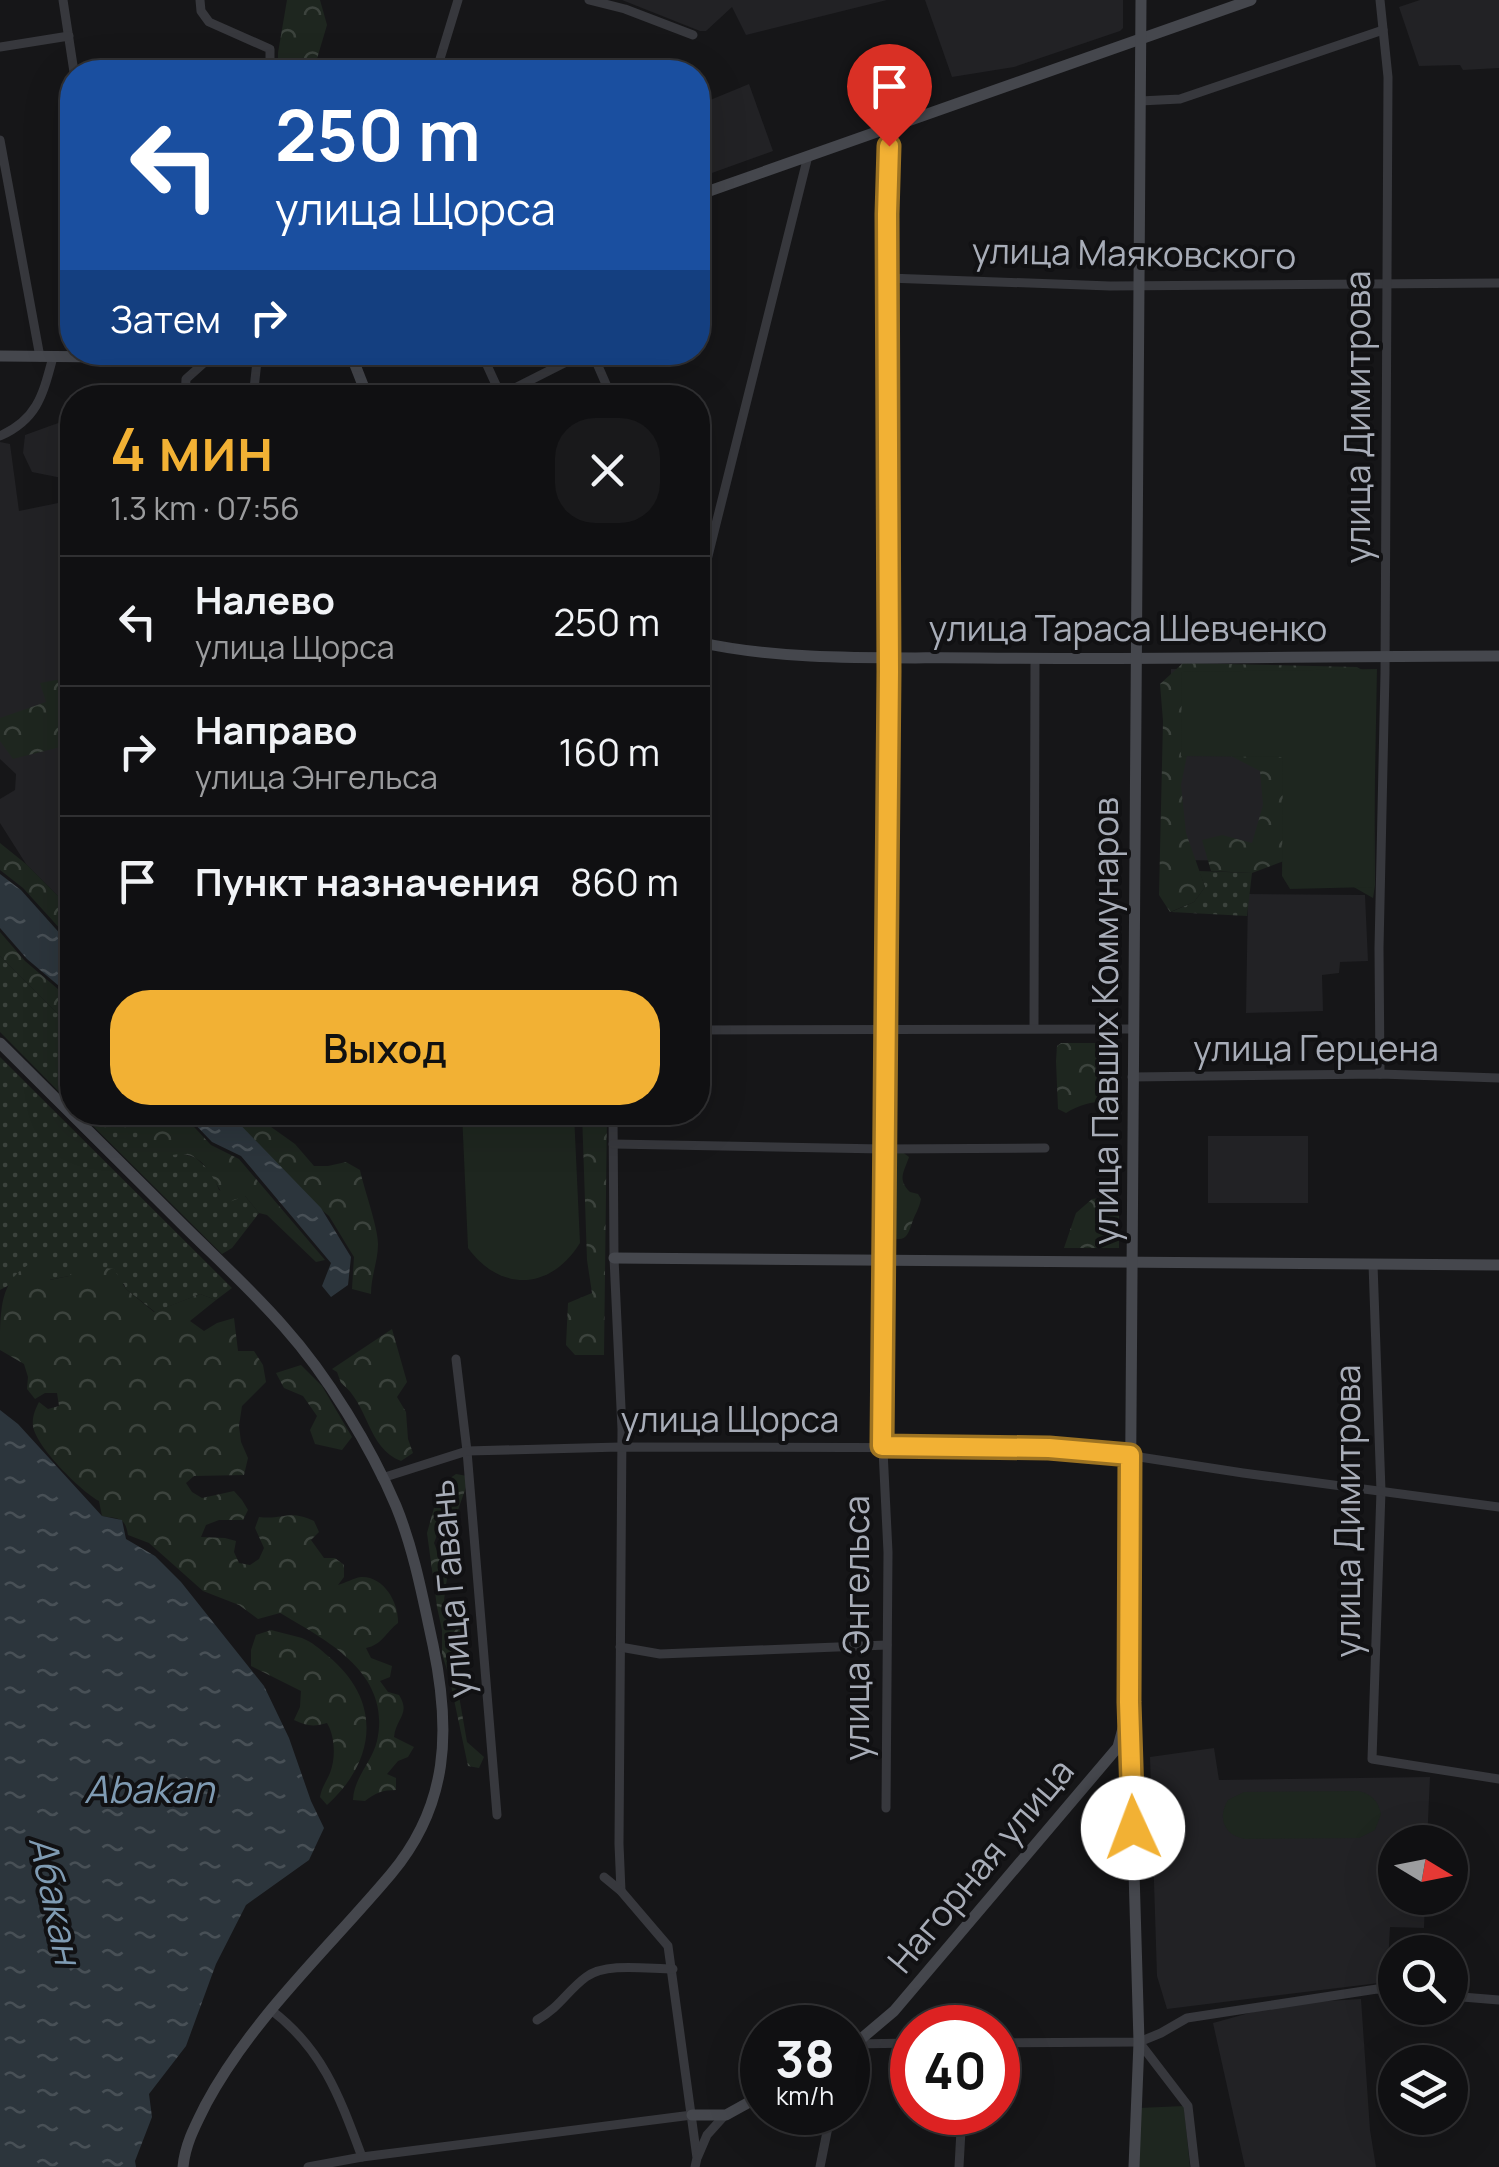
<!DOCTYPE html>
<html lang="ru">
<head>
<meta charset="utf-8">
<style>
	:root { --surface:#101012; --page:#19191b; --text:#f1f3f6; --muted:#9c9d9f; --line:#303032; --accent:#f2b134 }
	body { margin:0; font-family:Manrope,sans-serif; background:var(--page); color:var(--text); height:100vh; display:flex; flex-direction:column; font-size:38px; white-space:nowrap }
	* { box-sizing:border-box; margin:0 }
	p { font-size:32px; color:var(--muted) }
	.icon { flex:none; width:55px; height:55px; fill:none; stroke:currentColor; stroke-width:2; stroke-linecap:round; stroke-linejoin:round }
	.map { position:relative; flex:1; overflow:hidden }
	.details { position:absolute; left:60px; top:385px; width:650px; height:740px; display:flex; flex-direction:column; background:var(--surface); border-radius:40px; box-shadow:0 10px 40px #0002,0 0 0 2px var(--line) }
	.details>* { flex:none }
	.banner { position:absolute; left:60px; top:60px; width:650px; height:305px; border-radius:40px; box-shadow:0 10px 40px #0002,0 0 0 2px var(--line); background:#1a4fa0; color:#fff; overflow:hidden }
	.needle { width:65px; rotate:100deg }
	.fabs { position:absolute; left:1378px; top:1825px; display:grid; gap:20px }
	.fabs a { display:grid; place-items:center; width:90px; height:90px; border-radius:50%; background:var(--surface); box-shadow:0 10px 40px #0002,0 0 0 2px var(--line); font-size:50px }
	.speed { position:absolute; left:740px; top:2005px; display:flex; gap:20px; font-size:50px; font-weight:700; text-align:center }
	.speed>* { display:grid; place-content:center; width:130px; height:130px; border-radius:50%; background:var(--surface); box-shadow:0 10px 40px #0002,0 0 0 2px var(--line); line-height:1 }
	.speed small { font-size:25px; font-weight:400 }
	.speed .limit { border:15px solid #d22; background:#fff; color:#111 }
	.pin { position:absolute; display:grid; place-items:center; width:85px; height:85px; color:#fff; margin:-102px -42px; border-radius:50% 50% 50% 0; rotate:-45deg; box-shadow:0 0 10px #0007 }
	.pin .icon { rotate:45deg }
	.me { position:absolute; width:110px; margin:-55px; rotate:358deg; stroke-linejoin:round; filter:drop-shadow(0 0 8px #0008) }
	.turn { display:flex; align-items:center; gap:35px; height:210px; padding:0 50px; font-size:45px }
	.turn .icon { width:130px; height:130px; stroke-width:2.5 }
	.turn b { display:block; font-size:70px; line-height:85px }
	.then { display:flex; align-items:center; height:95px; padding:0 50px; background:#0003; gap:20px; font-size:38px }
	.round { display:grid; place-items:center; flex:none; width:105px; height:105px; border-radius:40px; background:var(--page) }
	.headline { display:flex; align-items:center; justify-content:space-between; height:170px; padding:0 50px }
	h1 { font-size:60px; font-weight:600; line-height:75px; color:var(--accent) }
	.button { display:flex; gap:20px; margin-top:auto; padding:20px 50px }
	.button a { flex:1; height:115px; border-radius:40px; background:var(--accent); color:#111; font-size:40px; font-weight:600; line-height:115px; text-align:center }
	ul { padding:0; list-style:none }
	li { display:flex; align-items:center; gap:30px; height:130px; padding:0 50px; border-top:2px solid var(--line) }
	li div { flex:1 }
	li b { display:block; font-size:38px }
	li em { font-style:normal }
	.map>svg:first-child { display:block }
	.built { fill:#222225 }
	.grass { fill:url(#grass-dots) }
	.forest { fill:url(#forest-crowns) }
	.park { fill:#1e261f }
	.water { fill:url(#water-ripples) }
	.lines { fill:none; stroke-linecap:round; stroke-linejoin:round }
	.street { stroke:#37383d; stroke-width:9 }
	.secondary { stroke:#45474d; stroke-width:11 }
	.route-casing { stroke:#9d7322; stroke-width:25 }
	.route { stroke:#f2b134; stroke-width:18 }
	.labels { text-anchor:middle; stroke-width:8; stroke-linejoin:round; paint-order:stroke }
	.street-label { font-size:35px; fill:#a8adb8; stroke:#111113 }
	.water-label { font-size:38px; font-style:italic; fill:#7f9bb3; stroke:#111113 }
</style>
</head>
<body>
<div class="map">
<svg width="1499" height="2167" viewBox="0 0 1499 2167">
	<defs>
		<pattern id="grass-dots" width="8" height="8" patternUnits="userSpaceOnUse" patternTransform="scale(2.5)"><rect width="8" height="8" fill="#1e261f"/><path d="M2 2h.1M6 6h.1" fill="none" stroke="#3c433d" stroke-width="1.8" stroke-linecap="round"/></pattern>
		<pattern id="forest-crowns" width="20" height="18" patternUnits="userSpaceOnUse" patternTransform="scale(2.5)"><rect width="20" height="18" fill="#1e261f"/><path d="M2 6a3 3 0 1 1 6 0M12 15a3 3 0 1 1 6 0" fill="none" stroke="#3c433d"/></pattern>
		<pattern id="water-ripples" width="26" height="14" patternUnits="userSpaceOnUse" patternTransform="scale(2.5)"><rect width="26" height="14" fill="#2c353c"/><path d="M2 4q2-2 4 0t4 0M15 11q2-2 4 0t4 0" fill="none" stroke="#485056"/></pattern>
	</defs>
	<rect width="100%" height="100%" fill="#161618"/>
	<!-- built -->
	<g class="built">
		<path d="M622,0H621H887L746,35L732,7L706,31H700Z"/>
		<path d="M925,0H1123V28L1120,31L1014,67L952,77Z"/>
		<path d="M1420,0H1499V68L1463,70L1460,65L1419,66L1399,7Z"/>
		<path d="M749,84L773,151L698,178V105Z"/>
		<path d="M72,418V480L32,472L23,453L25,435Z"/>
		<path d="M0,442L10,444L19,511L58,503L72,511V906L57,895L26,864L0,823V799L15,790L16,774L0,759Z"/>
		<path d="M1171,669L1281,670L1282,861L1168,860Z"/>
		<path d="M1248,894L1365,895L1368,961L1340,962L1339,973L1322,975L1323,1011L1246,1013Z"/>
		<rect x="1208" y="1136" width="100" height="67"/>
		<path d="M1214,1748L1219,1780L1430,1777L1427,1842H1395V1898H1425L1424,1928L1390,1927L1387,1982L1167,2009L1157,1976L1150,1757Z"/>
		<path d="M1361,1999L1370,2130L1376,2167H1245L1213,2023L1271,2007L1310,2002Z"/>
	</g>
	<!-- grass -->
	<g class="grass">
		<path d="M1199,871L1252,873L1247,916L1171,912L1194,902L1205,887Z"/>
		<path d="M0,956L72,1028V1105L0,1032Z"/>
		<path d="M0,1057L232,1288L216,1300L200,1294L155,1312L126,1289L124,1284L69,1276L49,1280L51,1263L0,1290Z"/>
		<path d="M80,1113H129L128,1116L180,1153L196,1158L212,1173L219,1190L245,1196L259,1213L232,1248L222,1254Z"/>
	</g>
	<!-- forest -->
	<g class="forest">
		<path d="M287,0H320L327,25L313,72H278V53Z"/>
		<path d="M1183,663L1357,667L1374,677L1375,885L1373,898L1352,886L1289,859L1252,873L1211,871L1202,840L1222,835L1252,843L1263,805L1260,771L1225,753L1188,750L1181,785L1186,833L1205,887L1194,902L1170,912L1159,895L1163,721L1160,684Z"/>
		<path d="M72,677V744L13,759L0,741V718L46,702L40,683Z"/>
		<path d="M0,843L26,864L57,895L72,906V942L23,888L0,870Z"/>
		<path d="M0,932L25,961L72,1001V1028L0,956Z"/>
		<path d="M1061,1043H1100C1104,1054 1109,1057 1121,1059L1119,1098L1113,1102C1095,1101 1082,1103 1066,1113L1058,1109L1056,1061L1057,1046Z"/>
		<path d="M129,1112L181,1113L211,1145L239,1159L325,1260L316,1262L267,1215L259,1213L245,1196L229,1202C209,1179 207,1146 167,1156L128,1116Z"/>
		<path d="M227,1113H257V1117L295,1144L314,1166H328L346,1162L360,1170C364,1189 378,1227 378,1244C378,1261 371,1276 371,1294L352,1289L354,1257L329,1216L302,1194Z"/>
		<path d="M582,1113H607L604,1355H575L566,1345L568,1303L592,1293L587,1260Z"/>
		<path d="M895,1151H901L909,1157C904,1172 897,1179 910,1192L918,1194L921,1199C919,1209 915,1214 912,1223C907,1238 904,1243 888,1236L892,1155Z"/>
		<path d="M1109,1197L1119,1200V1248H1064L1076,1213L1092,1199Z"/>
		<path d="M44,1258L52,1263L50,1280L69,1276L84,1260H92L96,1267L114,1269L126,1289L154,1312L200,1294L216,1300L190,1321L204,1331L217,1323L234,1318L238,1351H254L263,1365L266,1382L242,1406L239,1426L241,1442L248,1458L244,1475L194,1476L186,1483L192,1492L202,1498L234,1491L242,1500L248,1510L243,1520H219L206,1525L201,1537L225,1538L236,1541L234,1552L239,1563L250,1565L259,1559L264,1548L255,1528L259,1517C284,1520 289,1509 314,1521L319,1532L311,1540L324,1558H335L344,1565V1577L338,1585C346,1583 353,1578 361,1577C384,1576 399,1603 398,1623C386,1632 382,1645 366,1648L371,1658L392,1666L390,1677L380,1681L388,1692L399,1695C411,1714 396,1718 394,1737L414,1747L408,1757L398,1761L387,1774L396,1778V1790C383,1790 375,1793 365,1801L353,1800C354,1777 372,1762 377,1741C392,1674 328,1641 280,1613L258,1619L239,1605L203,1591L149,1543L128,1535C125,1516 118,1519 102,1516L99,1501C81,1491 36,1447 33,1426C32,1417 35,1410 39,1402L48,1409L59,1406L57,1393H45L35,1399L27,1389L28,1377L24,1364L0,1350C0,1303 0,1273 44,1258Z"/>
		<path d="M392,1329L407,1382L397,1397L406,1412L408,1439L413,1453L401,1461C367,1448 369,1404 341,1383L337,1372L332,1369Z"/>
		<path d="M301,1365L322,1386L352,1437L342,1450L315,1444L310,1430L317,1416L303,1396L284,1388L276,1373Z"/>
		<path d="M456,1474L467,1476L466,1487L458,1510L446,1511L434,1543L447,1578L444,1600C462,1622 470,1642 454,1667L467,1742L484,1757L479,1768L468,1766L449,1676L442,1654V1630L437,1607L427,1533L439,1490L446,1481Z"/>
		<path d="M271,1630C281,1633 292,1635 302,1638C312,1642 320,1649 328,1656C382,1700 377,1760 327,1805L320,1797C322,1787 326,1782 330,1773C336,1758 335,1736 327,1723C314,1727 306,1726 294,1720L300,1707L301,1691L251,1666V1650L256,1635Z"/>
	</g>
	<!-- park -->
	<g class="park">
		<path d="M1377,669L1373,887L1290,889L1282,876L1283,757L1181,756L1182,672Z"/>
		<path d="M462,1113H574L580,1243C551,1290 501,1293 468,1248Z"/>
		<path d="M1358,1791C1372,1794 1378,1801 1381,1814L1375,1830L1359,1838L1245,1839C1224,1835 1217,1818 1228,1800L1244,1792Z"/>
		<path d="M1184,2106L1190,2167H1137L1138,2108Z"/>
	</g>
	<!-- water -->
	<g class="water">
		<path d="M0,874L21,890L72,947V997L27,959L0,928Z"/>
		<path d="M184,1113H229L321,1208L351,1257L348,1285L331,1297L322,1286L331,1263L241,1156L212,1142Z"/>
		<path d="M0,1410L18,1424L102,1516L122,1520L126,1539L155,1556L181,1582L264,1686L289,1738L311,1801L324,1828L309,1860L246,1905L216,1964L186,2046L149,2094L152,2117L135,2161L136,2167H0Z"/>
	</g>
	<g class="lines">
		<!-- street -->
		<g class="street">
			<path d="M63,0L74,72"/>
			<path d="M200,0L201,11L209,22L270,49V72"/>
			<path d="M589,0L625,9L693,35"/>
			<path d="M0,47L69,36"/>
			<path d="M436,72L458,0"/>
			<path d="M1140,101L1180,99L1383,30"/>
			<path d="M0,140L40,357"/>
			<path d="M888,278L1110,286L1499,283"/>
			<path d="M481,352L502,398"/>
			<path d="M592,352L612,398"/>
			<path d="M501,395L586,352"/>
			<path d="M185,398L186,379L215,353"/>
			<path d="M253,398L258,352"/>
			<path d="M0,436C38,419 43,394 53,357"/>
			<path d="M698,596L808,156"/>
			<path d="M1034,1028L1035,658"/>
			<path d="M698,1030L1133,1029"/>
			<path d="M1380,1074L1379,948L1385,673L1388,77L1380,0"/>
			<path d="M1132,1077L1380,1074L1499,1078"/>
			<path d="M613,1112L614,1258L622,1429L619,1844L621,1891"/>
			<path d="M613,1144L883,1149L1045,1148"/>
			<path d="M1373,1264L1381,1491L1372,1759L1499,1779"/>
			<path d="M456,1359L467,1451L497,1815"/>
			<path d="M382,1478L467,1451L620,1447L1049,1448L1107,1452L1243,1473L1499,1507"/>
			<path d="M620,1647L660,1654L887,1645"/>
			<path d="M886,1808L888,1552L882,1430L889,671L887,214L889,178L887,127"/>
			<path d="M604,1877L621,1891L668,1946L697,2158L695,2167"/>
			<path d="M1450,1996L1499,2000"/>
			<path d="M271,2010C323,2049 340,2098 362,2157"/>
			<path d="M537,2020C560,2007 567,1991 586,1977C606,1962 648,1969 673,1969"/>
			<path d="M1139,2042L1188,2106L1195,2167"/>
			<path d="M998,2043L1139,2042L1161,2033L1187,2018L1377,1989L1395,1991"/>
			<path d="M855,2044L912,2043"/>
			<path d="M698,2156L707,2135L725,2115"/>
			<path d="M308,2167L362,2157L692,2115"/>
			<path d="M820,2167L831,2112"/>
			<path d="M959,2167L962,2112"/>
		</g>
		<!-- secondary -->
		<g class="secondary">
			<path d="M698,195L1251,0"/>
			<path d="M350,352L368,398"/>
			<path d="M0,356L111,357L220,352"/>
			<path d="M698,642C787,662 888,657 979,658C1153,660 1326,656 1499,656"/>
			<path d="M0,1043C59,1102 118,1160 177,1219C213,1255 251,1289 284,1327C327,1375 371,1447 396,1506C414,1550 423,1599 433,1645C451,1730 449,1805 391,1874C328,1949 253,2017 206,2104C196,2124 185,2144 183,2167"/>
			<path d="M614,1258L1499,1265"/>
			<path d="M848,2048L855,2044L894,2011L1118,1747L1125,1721"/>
			<path d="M692,2115H726L762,2095"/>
			<path d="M1134,2167L1139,2042L1129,1702L1141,0"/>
		</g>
	</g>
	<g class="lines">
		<!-- route casing -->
		<g class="route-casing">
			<path id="route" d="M889,146L887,214L889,671L882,1446L1049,1448L1130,1455L1129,1702L1133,1828"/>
		</g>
		<!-- route -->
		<use href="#route" class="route"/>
	</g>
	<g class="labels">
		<!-- street labels -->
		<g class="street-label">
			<text transform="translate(1134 254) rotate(1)" y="12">улица Маяковского</text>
			<text transform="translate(1358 417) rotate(-90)" y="12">улица Димитрова</text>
			<text x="1128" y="641">улица Тараса Шевченко</text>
			<text transform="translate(1106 1021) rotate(-90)" y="12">улица Павших Коммунаров</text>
			<text x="1316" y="1061">улица Герцена</text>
			<text x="730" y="1432">улица Щорса</text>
			<text transform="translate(1348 1511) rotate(-90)" y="12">улица Димитрова</text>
			<text transform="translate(451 1589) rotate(-95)" y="12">улица Гавань</text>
			<text transform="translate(857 1628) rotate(-90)" y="12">улица Энгельса</text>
			<text transform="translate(981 1866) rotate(-50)" y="12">Нагорная улица</text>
		</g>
		<!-- water labels -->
		<g class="water-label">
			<text x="149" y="1803">Abakan</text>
			<text transform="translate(55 1900) rotate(78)" y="13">Абакан</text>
		</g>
	</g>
</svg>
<div class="fabs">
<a><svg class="needle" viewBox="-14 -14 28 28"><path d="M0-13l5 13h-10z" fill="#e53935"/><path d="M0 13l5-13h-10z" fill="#9c9d9f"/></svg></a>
<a><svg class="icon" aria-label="search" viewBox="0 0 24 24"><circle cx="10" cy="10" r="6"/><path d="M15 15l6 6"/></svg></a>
<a><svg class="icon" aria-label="layers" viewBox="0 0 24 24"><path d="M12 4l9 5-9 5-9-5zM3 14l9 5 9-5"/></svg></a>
</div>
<div class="speed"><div>38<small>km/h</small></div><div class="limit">40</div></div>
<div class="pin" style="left:889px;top:146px;background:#d93025"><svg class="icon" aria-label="arrive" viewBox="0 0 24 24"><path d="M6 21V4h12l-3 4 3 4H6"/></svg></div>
<svg class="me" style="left:1133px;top:1828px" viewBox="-20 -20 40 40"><circle r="19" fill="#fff"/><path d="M0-13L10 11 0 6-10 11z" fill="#f2b134"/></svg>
<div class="banner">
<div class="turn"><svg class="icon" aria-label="left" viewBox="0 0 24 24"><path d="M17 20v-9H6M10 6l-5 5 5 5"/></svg><div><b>250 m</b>улица Щорса</div></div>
<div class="then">Затем<svg class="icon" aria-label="right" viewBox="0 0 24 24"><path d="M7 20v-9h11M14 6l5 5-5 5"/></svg></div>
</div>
<section class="details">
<div class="headline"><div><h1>4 мин</h1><p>1.3 km · 07:56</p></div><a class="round"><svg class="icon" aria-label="close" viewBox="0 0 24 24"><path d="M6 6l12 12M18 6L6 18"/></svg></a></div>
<ul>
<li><svg class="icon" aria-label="left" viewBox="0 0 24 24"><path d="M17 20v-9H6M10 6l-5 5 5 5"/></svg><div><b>Налево</b><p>улица Щорса</p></div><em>250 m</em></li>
<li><svg class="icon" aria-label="right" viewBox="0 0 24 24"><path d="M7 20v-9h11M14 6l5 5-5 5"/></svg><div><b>Направо</b><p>улица Энгельса</p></div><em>160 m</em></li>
<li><svg class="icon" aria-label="arrive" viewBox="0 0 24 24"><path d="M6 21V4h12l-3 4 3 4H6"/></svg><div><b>Пункт назначения</b></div><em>860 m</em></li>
</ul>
<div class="button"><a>Выход</a></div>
</section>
</div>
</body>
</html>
